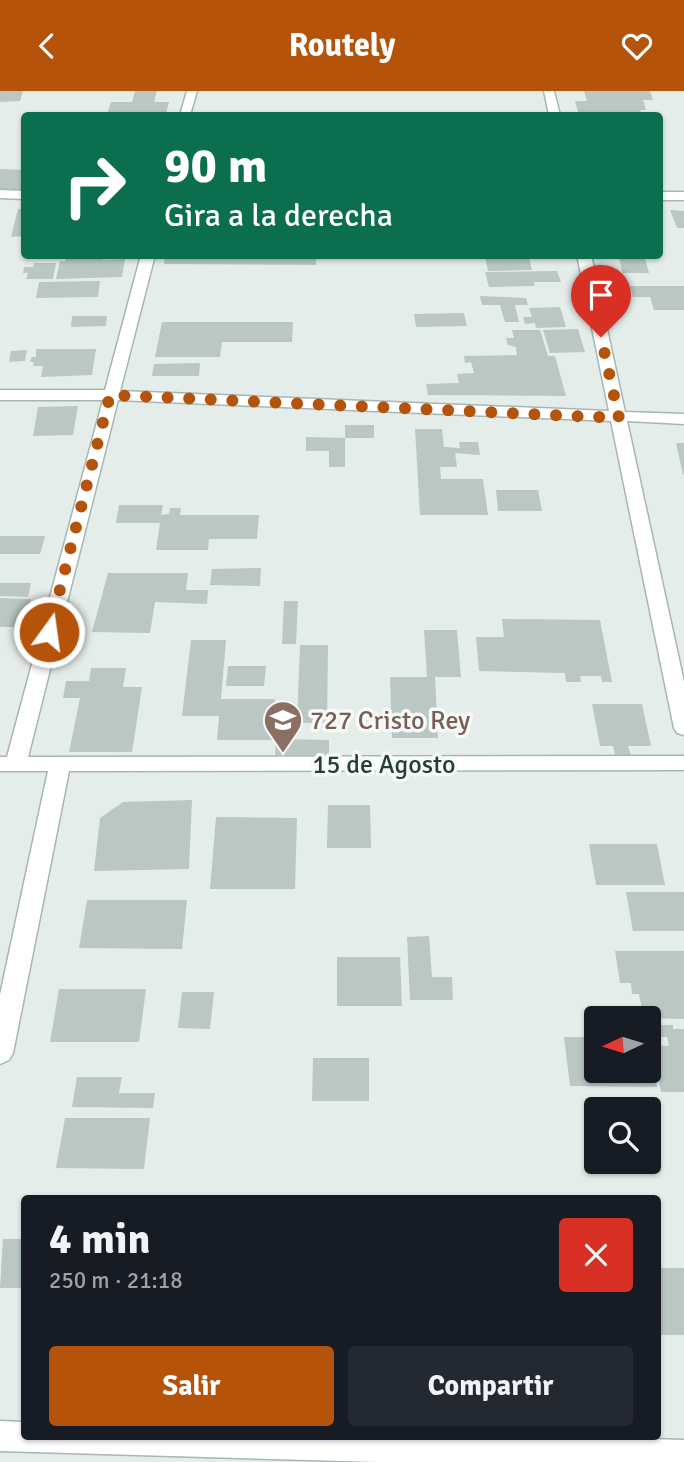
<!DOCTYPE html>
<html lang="es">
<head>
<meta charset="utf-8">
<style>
	:root { --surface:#171b24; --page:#242831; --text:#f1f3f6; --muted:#9ea1a6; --accent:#b45309 }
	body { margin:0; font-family:Signika,sans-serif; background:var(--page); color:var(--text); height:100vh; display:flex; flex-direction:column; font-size:26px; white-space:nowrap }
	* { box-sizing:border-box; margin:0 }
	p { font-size:23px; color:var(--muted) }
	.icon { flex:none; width:38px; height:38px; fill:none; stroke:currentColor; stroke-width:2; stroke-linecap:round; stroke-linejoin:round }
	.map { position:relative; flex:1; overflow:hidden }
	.panel { position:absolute; left:21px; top:1104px; width:640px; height:245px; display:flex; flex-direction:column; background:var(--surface); border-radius:7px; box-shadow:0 2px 5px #0004 }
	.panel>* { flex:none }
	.guide { position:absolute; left:21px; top:21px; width:642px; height:147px; border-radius:7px; box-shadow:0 2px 5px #0004; background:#0b6e4f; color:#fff; overflow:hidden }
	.needle { width:46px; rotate:266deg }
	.controls { position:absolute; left:584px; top:915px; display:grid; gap:14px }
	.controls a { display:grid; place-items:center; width:77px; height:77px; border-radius:7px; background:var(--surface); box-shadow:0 2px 5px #0004; font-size:35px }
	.pin { position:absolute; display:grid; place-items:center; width:60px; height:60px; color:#fff; margin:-72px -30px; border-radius:50% 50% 50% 0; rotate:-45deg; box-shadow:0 0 7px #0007 }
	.pin .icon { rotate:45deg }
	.me { position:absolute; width:77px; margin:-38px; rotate:14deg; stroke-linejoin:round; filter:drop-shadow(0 0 5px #0008) }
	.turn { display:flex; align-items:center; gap:24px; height:147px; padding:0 28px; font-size:32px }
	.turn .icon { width:91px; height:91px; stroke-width:2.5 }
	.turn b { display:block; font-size:49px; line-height:60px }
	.round { display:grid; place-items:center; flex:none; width:74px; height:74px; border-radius:7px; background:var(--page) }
	.headline { display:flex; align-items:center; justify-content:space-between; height:119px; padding:0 28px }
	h1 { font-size:42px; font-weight:700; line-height:52px }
	.button { display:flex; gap:14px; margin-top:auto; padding:14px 28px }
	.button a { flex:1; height:80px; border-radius:7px; background:var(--accent); color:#fff; font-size:28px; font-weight:700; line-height:80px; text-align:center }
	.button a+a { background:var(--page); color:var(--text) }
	header { display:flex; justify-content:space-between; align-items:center; height:91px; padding:0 28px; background:var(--accent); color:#fff; font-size:32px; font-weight:700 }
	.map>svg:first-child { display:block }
	.building { fill:#bac7c3 }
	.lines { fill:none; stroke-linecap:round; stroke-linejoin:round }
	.street-casing { stroke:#a8b5b1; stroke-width:3 }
	.street { fill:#fff; fill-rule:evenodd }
	.route { stroke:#b45309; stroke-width:12; stroke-dasharray:0 21.6 }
	.labels { text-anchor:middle; stroke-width:7; stroke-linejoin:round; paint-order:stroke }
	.education-label { font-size:26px; fill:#785e54; stroke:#f5f9f8; text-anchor:start }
	.street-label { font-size:26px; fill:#263d38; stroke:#f5f9f8 }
</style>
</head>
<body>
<header><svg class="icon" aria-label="back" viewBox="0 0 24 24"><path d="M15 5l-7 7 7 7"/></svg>Routely<svg class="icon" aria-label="heart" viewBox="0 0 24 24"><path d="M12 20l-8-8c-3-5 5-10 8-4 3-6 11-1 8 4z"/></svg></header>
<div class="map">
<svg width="684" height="1371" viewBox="0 0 684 1371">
	<rect width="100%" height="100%" fill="#e5edea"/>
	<!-- building -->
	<g class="building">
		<path d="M0,0H23L20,10L0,11Z"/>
		<path d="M135,0H157L154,11H169L166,23H107L111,11H132Z"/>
		<path d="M584,0H650L653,9H643L646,19H640L641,22L579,24L575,10H587Z"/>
		<path d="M0,78L24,79V101L0,102Z"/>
		<path d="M18,118H24V145L11,146Z"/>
		<path d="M670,119L684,120V137H677Z"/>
		<path d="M165,164H316V174L164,173Z"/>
		<path d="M618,164H644L649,182H623Z"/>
		<path d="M103,165V169L125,168L122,186L56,188L60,170H65L66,166Z"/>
		<path d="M485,166H529L532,179L488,180Z"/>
		<path d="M34,172H56L53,188H26L28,182H23L24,176H33Z"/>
		<path d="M557,180L561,191H534L535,195L489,196L485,181Z"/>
		<path d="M100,190L98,206L36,207L39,191Z"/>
		<path d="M630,195H684V219H654L650,206H633Z"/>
		<path d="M480,205L526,207L528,214H515L519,231H505L500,214H482Z"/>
		<path d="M560,216L566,236L536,237L535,232L525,233L523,226H532L529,217Z"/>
		<path d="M464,222L467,235L416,236L414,223Z"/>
		<path d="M72,225H107L106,235L71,236Z"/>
		<path d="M162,231H293L292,251H222L220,266H155Z"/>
		<path d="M578,238L585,261L550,262L543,239Z"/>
		<path d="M512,239H540L548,265H555L566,305L428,304L426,293L459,292L457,283L474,282L471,271L465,272L464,265L517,264L516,256L508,254L506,247H514Z"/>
		<path d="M36,258H96L92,284L41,286L43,275H33L34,271H30L32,266H36Z"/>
		<path d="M27,259L25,270L9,271L11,260Z"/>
		<path d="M200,272L199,285H152L154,273Z"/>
		<path d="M78,315L73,344L33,345L38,316Z"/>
		<rect x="345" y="334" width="29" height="13"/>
		<path d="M415,338H442L444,356L460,357L459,351H478L480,364L455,362L457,376H440L441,388H483L488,424H420Z"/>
		<path d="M306,346L345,347V376H329V360H306Z"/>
		<path d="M676,352H684V383L683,384Z"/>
		<path d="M496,399H538L542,420H498Z"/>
		<path d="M119,414H163L161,424L169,423L170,417H181L180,424H259L257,448H209L208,459H156L160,432H116Z"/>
		<path d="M0,445H45L40,463H0Z"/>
		<path d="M261,477L260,495L210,494L212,478Z"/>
		<path d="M108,482H188L186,499H208L207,513L155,511L150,542L92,541Z"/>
		<path d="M0,492H31L28,506L0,505Z"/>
		<path d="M0,507L31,508L23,536H0Z"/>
		<path d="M284,510H298L296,553H282Z"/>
		<path d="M502,528L600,529L612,591H602L601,585H580L581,591H566L565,582L479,580L476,546H504Z"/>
		<path d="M424,539H457L461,586H435L438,647H392L390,586H427Z"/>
		<path d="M191,549H226L221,608H275L272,649H217L219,625H182Z"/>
		<path d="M300,554H328L327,632H297Z"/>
		<path d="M228,575H266L264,595H226Z"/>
		<path d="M91,577H126L123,596H142L132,661H69L80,607H63L66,590H89Z"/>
		<path d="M592,613H642L651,655H628L631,664H615L613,655H600Z"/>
		<path d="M276,648L329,649V664H275Z"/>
		<path d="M192,709L189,778L94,780L100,727L123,711Z"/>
		<path d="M328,714H370L371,757H327Z"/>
		<path d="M216,726L297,727L295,798H210Z"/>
		<path d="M589,753H657L665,794H596Z"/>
		<path d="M626,801H684V840H633Z"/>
		<path d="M87,809H187L182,858L79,857Z"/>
		<path d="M429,845L432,886H452L453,909H410L407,846Z"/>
		<path d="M615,860H684V928L644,927L639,903H632L631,892H620Z"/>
		<path d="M337,866H400L402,915H337Z"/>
		<path d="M59,898H146L139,951H50Z"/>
		<path d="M182,901H214L210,938L178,937Z"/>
		<path d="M655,934H673V938H684V1001H661L653,954L669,955L667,946H658Z"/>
		<path d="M564,946H584L585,953H597V980H649L651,961L657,996L570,995Z"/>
		<path d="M313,967H369V1010H312Z"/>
		<path d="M77,986H122L119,1002H155L153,1017L72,1016Z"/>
		<path d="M65,1027H150L144,1078L56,1077Z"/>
		<path d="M3,1148H24V1197H0Z"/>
		<rect x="658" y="1177" width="26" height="67"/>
	</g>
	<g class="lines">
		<!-- street casing -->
		<g class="street-casing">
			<g id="street">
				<path d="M187,0H197L190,24H180Z"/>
				<path d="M544,0H554L560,24H549Z"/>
				<path d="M0,99L24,100V108L0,107Z"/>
				<rect x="660" y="101" width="24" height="8"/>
				<path d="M141,164H155L120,300L609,320L577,164H591L625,321L684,323V333L627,330L684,591V644L677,642L674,637L611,330L118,309L28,666L684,665V679L69,680L13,962L9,969L0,973V904L48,680H0V666H7L103,309H0V299H105Z"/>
				<path d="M0,1330L24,1331V1346H583L684,1349V1371H378L0,1360Z"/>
			</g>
		</g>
		<!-- street -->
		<use href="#street" class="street"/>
	</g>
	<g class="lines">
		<!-- route -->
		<path class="route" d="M49,541L110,304L619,327L601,246"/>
	</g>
	<!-- icons -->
	<defs>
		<g id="school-pin" transform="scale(2.0125)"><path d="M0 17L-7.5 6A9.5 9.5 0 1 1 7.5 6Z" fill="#8d6e63" stroke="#f5f9f8"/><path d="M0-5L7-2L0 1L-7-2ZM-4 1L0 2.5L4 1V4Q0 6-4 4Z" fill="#fff"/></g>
	</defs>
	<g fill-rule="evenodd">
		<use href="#school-pin" x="283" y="629"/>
	</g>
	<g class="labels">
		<!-- education labels -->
		<g class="education-label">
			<text x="310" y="638">727 Cristo Rey</text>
		</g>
		<!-- street labels -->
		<g class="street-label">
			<text x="384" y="682">15 de Agosto</text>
		</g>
	</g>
</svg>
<div class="controls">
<a><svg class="needle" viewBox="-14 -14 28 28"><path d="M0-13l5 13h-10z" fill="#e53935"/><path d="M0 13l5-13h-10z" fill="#9ea1a6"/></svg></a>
<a><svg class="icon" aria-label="search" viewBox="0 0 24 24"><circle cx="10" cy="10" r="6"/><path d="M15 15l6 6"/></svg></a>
</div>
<div class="pin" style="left:601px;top:246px;background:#d93025"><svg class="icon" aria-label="arrive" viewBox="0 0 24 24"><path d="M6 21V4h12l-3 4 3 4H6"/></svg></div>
<svg class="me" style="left:49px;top:541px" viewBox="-20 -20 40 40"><circle r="17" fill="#b45309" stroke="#fff" stroke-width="3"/><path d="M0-11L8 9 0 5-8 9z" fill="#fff"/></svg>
<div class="guide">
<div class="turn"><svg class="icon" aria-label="right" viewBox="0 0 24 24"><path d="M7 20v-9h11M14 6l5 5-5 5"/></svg><div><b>90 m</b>Gira a la derecha</div></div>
</div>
<section class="panel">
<div class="headline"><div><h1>4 min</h1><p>250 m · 21:18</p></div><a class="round" style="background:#d93025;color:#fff"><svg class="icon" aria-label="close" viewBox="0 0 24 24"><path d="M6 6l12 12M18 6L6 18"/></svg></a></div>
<div class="button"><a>Salir</a><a>Compartir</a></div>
</section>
</div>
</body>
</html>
